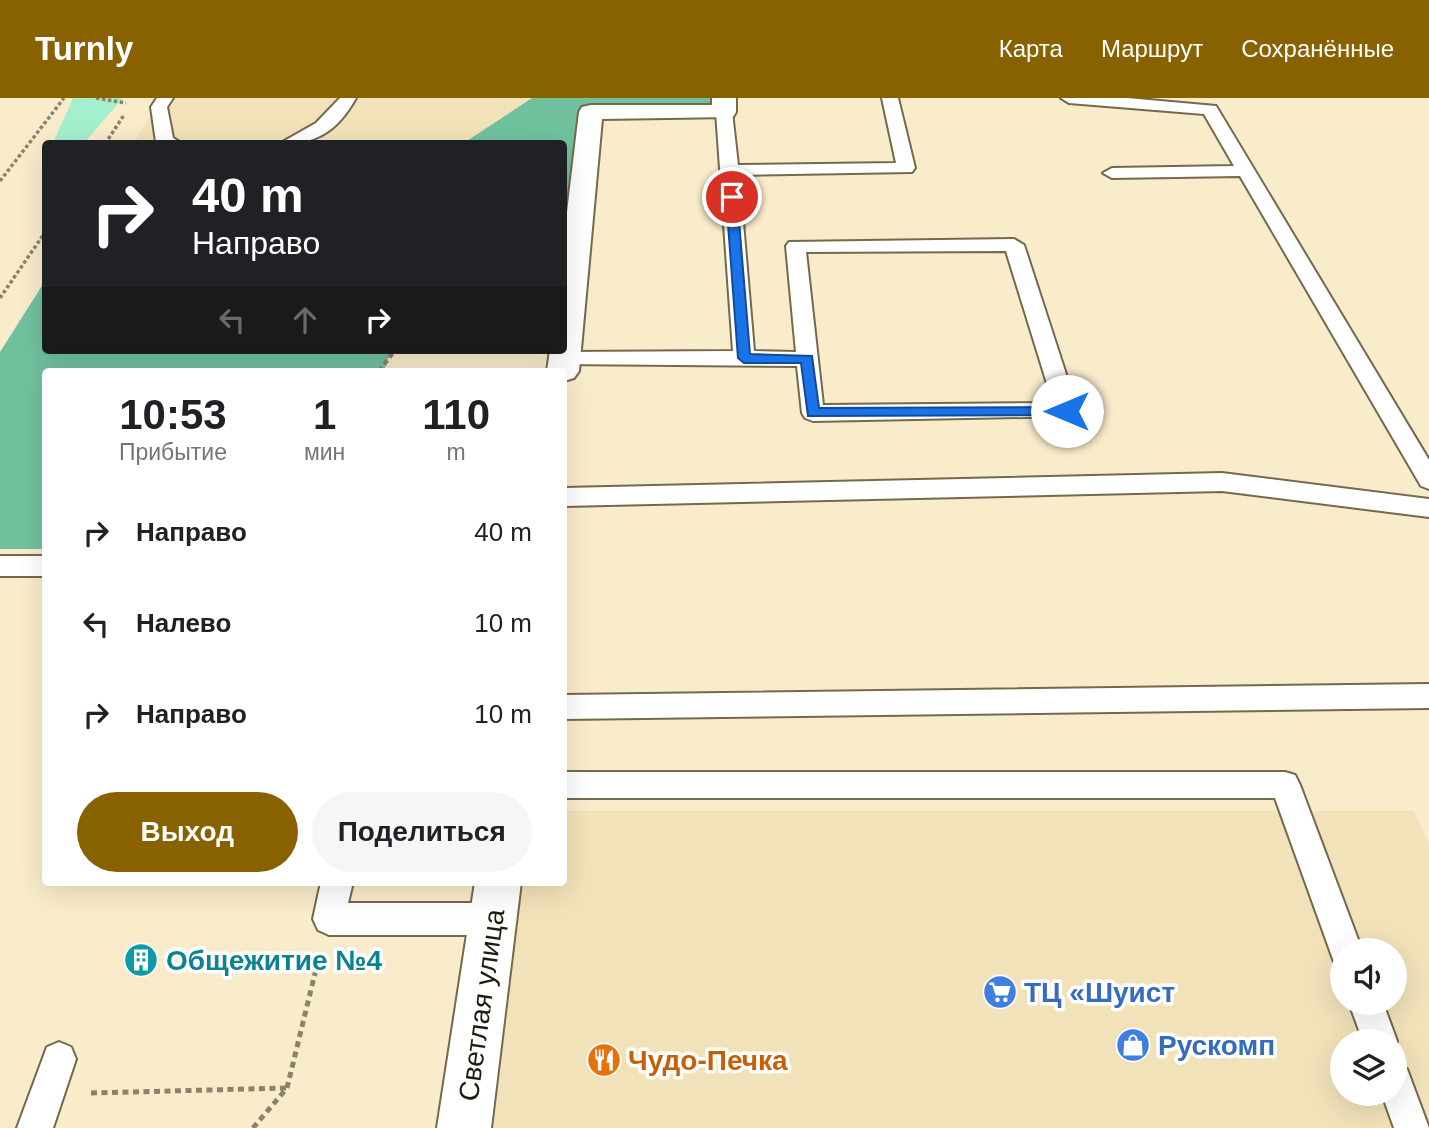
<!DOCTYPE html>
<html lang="ru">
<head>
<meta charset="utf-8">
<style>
	:root { --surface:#fff; --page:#f6f6f6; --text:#202124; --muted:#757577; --accent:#886100 }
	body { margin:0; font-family:Arial,sans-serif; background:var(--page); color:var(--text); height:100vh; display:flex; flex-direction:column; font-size:26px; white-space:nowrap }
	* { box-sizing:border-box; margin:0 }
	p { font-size:23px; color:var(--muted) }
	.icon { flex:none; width:38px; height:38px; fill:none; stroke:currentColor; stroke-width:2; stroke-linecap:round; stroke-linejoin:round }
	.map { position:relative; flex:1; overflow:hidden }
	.drawer { position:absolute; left:42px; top:270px; width:525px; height:518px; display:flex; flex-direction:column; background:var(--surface); border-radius:7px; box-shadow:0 7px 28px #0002 }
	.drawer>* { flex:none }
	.hud { position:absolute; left:42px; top:42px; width:525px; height:214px; border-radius:7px; box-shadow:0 7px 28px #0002; background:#202124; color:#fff; overflow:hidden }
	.fabs { position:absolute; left:1330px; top:840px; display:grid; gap:14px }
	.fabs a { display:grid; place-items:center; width:77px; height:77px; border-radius:50%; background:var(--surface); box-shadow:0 7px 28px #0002; font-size:35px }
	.pin { position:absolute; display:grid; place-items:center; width:60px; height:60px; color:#fff; margin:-30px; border:4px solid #fff; border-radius:50%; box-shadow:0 2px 7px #0007 }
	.me { position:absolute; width:77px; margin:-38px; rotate:270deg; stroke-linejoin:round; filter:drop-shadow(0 0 5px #0008) }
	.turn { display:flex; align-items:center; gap:24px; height:147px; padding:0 35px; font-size:32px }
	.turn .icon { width:91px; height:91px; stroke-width:2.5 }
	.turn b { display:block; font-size:49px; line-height:60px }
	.lanes { display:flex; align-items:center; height:66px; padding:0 35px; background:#0003; justify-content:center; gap:35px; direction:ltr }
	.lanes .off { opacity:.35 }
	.eta { display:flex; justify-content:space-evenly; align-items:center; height:119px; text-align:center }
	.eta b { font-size:42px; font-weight:600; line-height:49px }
	.action { display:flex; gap:14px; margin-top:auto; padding:14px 35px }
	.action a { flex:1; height:80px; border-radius:42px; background:var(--accent); color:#fff; font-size:28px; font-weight:600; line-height:80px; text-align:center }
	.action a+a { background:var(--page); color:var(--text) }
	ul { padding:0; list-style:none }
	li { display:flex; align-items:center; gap:21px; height:91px; padding:0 35px }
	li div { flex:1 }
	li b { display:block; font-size:26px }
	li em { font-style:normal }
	header { display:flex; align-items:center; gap:42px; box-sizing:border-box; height:98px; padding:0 35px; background:var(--accent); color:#fff }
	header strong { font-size:33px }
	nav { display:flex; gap:38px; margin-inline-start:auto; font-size:24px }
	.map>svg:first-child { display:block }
	.built { fill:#f1e2b9; fill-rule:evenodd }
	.green { fill:#a4efcd }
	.forest { fill:#71c19f }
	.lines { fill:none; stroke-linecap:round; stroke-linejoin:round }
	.service-casing { stroke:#74694c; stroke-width:4 }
	.minor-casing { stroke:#74694c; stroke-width:4 }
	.path-far2 { stroke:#8b826c; stroke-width:3.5; stroke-dasharray:3.5 2.5; stroke-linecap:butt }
	.path-far1 { stroke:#8b826c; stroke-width:4.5; stroke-dasharray:5 3.5; stroke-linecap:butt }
	.path { stroke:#8b826c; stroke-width:5; stroke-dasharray:6 4.5; stroke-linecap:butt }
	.service { fill:#fff; fill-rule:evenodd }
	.minor { fill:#fff; fill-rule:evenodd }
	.route { fill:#1a73e8; stroke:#114b97; stroke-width:2 }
	.labels { text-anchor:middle; stroke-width:7; stroke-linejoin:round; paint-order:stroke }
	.near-culture-label { font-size:28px; font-weight:bold; fill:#0d838f; stroke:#fff; text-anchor:start }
	.near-shop-label { font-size:28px; font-weight:bold; fill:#366cbe; stroke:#fff; text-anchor:start }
	.near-street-label { font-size:28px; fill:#201b0f; stroke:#fff }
	.near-food-label { font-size:28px; font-weight:bold; fill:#c56008; stroke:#fff; text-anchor:start }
</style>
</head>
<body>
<header>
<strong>Turnly</strong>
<nav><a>Карта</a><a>Маршрут</a><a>Сохранённые</a></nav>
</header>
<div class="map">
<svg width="1429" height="1030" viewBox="0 0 1429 1030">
	<rect width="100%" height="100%" fill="#f9eccb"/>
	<!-- built -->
	<g class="built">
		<path d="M162,0H532L462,45L133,46Z"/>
		<path d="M564,713H1414L1429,748V1030H443L493,784H564ZM1342,852H1395V905H1342ZM1342,943H1395V996H1342Z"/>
	</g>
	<!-- green -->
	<path class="green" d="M73,0H123L84,45H53Z"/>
	<!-- forest -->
	<g class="forest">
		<path d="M532,0H724V14H591L577,141H564V46H462Z"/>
		<path d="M45,183L46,252H391L384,273H46L45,451H0V254Z"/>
	</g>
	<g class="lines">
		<!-- service casing -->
		<g class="service-casing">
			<g id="service">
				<path d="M157,0H173L167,9L173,40L183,46L156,44L151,9Z"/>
				<path d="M340,0H356C337,34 316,46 279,46L316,25Z"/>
				<path d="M882,0H898L915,70L912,74L739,77L754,253L796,254L786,148L789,144L1014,141L1024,147L1078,313L1075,318L813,323L805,320L802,315L797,268L557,266L554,261L565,254L733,253L716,14L724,9L732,14L738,67L896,65ZM1006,153L1053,305L823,307L806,154Z"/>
				<path d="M1061,0H1127L1216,8L1429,362V391L1421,388L1240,78L1112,80L1103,75L1112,70L1234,68L1204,16L1069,5Z"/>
				<path d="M1222,375L1429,401V419L1222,393L564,408V390Z"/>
				<rect x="0" y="458" width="46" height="20"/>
				<path d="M1429,586V610L564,621V597Z"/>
				<path d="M564,674H1285L1295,677L1300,687L1362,852H1342V867L1334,864L1275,700H564Z"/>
				<path d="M321,784H353L348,805H493L504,810L509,821L504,832L493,837H329L318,832L313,821Z"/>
				<path d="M1349,905H1383L1397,943L1395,949V943H1363Z"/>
				<path d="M59,944L71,949L76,961L53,1030H17L47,949Z"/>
				<path d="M1395,965L1407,971L1429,1030H1394L1382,996H1395Z"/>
			</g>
		</g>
		<!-- minor casing -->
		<g class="minor-casing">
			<g id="minor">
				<path d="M712,0H736V14L733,19L602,21L579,273L574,280L564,283V273H547L550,252H564V139L579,14L582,9L591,7H712Z"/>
				<path d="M475,784H521L491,1030H437Z"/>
			</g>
		</g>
		<!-- path-far2 -->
		<g class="path-far2">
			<path d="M96,0L126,5"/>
			<path d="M105,46L124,17"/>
			<path d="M0,83L64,0"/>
			<path d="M0,200L46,133"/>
			<path d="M390,258L395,252"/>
		</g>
		<!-- path-far1 -->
		<path class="path-far1" d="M379,273L392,256"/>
		<!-- path -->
		<g class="path">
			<path d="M91,995L287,990"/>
			<path d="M253,1030L287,990L318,863"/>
		</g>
		<!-- service -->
		<use href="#service" class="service"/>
		<!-- minor -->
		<use href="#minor" class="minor"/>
	</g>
	<!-- route -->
	<path class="route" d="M732,96L737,99L750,256L812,258L819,310L1067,309L1072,310V317L808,318L801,265H744L738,260L726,99Z"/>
	<!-- icons -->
	<defs>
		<g id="building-disc" transform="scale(1.75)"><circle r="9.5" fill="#0f9aa8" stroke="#fff"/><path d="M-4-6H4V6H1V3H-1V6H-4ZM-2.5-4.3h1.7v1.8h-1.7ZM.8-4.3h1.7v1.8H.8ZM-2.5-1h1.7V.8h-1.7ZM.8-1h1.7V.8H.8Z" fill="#fff"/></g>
		<g id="supermarket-disc" transform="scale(1.75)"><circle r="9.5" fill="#3f7fe0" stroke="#fff"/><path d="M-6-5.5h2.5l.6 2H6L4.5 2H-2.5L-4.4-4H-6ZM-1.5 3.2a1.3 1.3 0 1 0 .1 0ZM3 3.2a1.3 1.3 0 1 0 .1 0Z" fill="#fff"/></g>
		<g id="shop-disc" transform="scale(1.75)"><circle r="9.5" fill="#3f7fe0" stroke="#fff"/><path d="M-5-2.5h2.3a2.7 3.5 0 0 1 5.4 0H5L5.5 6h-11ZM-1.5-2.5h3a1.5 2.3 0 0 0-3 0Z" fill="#fff"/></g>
		<g id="restaurant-disc" transform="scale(1.75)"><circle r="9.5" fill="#e8710a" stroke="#fff"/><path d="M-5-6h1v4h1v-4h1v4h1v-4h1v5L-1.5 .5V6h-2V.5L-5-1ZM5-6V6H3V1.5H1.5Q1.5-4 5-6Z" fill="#fff"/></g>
	</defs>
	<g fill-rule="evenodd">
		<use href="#building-disc" x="141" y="862"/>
		<use href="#supermarket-disc" x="1000" y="894"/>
		<use href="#shop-disc" x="1133" y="947"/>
		<use href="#restaurant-disc" x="604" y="962"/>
	</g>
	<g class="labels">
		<!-- near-culture labels -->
		<g class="near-culture-label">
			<text x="166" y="872">Общежитие №4</text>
		</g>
		<!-- near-shop labels -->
		<g class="near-shop-label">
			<text x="1024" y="904">ТЦ «Шуист</text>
			<text x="1158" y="957">Рускомп</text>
		</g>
		<!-- near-street labels -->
		<g class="near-street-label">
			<text transform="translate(481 907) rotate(-82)" y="10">Светлая улица</text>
		</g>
		<!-- near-food labels -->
		<g class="near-food-label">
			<text x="628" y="972">Чудо-Печка</text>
		</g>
	</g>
</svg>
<div class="fabs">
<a><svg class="icon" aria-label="sound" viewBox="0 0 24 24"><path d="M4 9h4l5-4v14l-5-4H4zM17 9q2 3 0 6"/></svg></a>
<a><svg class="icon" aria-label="layers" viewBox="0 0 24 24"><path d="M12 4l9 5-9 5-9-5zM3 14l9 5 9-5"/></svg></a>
</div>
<div class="pin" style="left:732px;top:99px;background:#d93025"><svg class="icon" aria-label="arrive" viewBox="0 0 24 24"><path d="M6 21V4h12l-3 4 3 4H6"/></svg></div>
<svg class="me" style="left:1067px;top:313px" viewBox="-20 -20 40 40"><circle r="19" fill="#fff"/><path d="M0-13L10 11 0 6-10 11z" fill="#1a73e8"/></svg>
<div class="hud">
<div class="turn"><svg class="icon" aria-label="right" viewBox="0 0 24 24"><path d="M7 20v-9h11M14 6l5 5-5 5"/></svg><div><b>40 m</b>Направо</div></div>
<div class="lanes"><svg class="icon off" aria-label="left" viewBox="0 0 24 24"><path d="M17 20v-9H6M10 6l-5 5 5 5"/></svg><svg class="icon off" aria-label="ahead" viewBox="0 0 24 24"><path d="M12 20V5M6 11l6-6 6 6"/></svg><svg class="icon" aria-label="right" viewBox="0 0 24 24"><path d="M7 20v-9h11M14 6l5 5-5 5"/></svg></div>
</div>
<section class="drawer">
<div class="eta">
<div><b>10:53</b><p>Прибытие</p></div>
<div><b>1</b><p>мин</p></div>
<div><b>110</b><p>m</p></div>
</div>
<ul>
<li><svg class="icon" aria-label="right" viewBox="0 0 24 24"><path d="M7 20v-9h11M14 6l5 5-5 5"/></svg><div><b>Направо</b></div><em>40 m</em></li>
<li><svg class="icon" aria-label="left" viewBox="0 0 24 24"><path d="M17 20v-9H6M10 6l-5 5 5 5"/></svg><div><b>Налево</b></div><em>10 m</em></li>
<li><svg class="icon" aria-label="right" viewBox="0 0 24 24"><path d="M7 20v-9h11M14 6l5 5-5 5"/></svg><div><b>Направо</b></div><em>10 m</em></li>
</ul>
<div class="action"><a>Выход</a><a>Поделиться</a></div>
</section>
</div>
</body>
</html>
